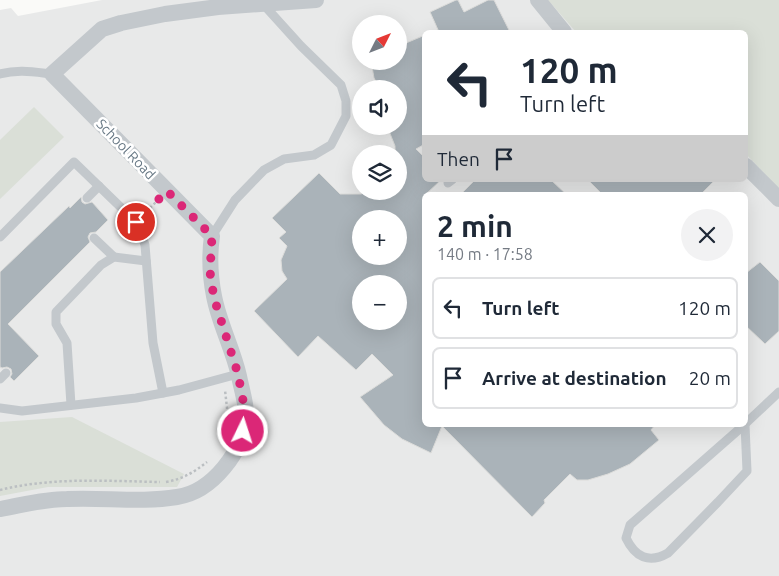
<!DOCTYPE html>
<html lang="en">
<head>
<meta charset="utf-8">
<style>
	:root { --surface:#fff; --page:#f2f2f3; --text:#1f2937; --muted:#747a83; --line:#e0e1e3 }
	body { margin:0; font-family:Ubuntu,sans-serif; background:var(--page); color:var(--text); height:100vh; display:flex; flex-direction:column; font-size:19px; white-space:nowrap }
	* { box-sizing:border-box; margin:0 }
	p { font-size:16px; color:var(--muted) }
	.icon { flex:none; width:28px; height:28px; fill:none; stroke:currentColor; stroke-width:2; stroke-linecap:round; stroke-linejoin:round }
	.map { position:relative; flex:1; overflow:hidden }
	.side { position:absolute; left:422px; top:192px; width:326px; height:235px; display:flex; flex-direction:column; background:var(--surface); border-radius:8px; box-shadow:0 5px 20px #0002 }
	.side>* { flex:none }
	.top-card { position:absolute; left:422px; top:30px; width:326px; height:152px; border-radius:8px; box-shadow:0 5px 20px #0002; background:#fff; color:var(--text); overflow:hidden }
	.needle { width:32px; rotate:48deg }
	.fabs { position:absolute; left:352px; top:15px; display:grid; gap:10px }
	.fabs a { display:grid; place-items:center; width:55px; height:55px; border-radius:50%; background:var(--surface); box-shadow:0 5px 20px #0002; font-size:25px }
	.pin { position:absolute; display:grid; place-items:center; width:42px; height:42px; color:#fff; margin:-21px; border:2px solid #fff; border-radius:50%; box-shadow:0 1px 5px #0007 }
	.me { position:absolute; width:55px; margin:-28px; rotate:4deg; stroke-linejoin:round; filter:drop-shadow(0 0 4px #0008) }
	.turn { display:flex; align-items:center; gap:18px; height:105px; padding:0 15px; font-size:22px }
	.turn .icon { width:65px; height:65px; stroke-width:2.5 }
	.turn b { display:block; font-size:35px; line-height:42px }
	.then { display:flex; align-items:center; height:48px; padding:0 15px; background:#0003; gap:10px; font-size:19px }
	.round { display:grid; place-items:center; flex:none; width:52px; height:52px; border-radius:26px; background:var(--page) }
	.overview { display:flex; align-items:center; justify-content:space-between; height:85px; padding:0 15px }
	h1 { font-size:30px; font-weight:700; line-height:38px }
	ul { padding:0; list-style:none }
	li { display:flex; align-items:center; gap:15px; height:62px; margin:0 10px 8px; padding:0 5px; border:2px solid var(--line); border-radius:8px }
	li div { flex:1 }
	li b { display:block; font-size:19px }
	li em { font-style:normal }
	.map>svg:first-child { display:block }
	.built { fill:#e8e9e9; fill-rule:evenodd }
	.green { fill:#dadfd7 }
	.building { fill:#aab3b9; stroke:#dcdcda; fill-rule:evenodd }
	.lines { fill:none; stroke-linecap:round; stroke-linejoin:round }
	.path { stroke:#bbbfc2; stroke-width:2.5; stroke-dasharray:2.5 2.5; stroke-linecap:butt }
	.lane { stroke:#c3c8cc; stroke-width:9 }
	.street { stroke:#c3c8cc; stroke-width:16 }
	.route { stroke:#db2777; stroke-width:9; stroke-dasharray:0 16.2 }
	.labels { text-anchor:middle; stroke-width:5; stroke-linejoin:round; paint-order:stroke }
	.street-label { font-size:14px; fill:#657683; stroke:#fff }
</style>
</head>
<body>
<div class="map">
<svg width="779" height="576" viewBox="0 0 779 576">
	<rect width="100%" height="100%" fill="#fafaf8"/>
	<!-- built -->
	<path class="built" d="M102,0H779V576H0V10L11,8L18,16ZM361,24H399V61H361ZM425,32H746V180H425ZM361,89H399V126H361ZM361,154H399V191H361ZM425,195H746V425H425ZM361,219H399V256H361ZM361,284H399V321H361Z"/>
	<!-- green -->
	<g class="green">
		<path d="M548,0H779V189L746,154V32H576Z"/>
		<path d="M34,107L64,137L0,199V140Z"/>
		<path d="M72,417L184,474L177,487H48L0,496V422Z"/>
	</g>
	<!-- building -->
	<g class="building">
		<path d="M456,0H458L464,12L488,0H494L510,32H439L430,12Z"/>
		<path d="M425,35V144L416,149L425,158V180H441L425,195V425H655L651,430L659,440L630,464L608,474L588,480H577L570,474L544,500L545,503L532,517L442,426L431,453L402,439L384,425L360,397L393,375L372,354L356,370L318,336L298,357L254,311L287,279L282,271L281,260L287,246L279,238L286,232L272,218L319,173L340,194H361L369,191H399V154H395V146L387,126H399V89H380L374,78L371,61H399V46ZM361,219H399V256H361ZM361,284H399V321H361Z"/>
		<path d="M475,180H551L567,195H460Z"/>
		<path d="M588,180H715L700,195H603Z"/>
		<path d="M81,197L82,202L85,204L92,202L108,220L96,232L90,233L88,237L90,242L8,324L39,356L14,381L10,377L12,374L11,369L7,367L2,368L0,367V272L69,206L70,208Z"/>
		<path d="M760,262L779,281V331L765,344L746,326V273Z"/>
	</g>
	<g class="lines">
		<!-- path -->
		<g class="path">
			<path d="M143,215L157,201"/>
			<path d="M221,443L228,417L225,390"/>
			<path d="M166,482C183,479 194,472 207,462"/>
			<path d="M0,490C52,477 107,481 160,482"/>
		</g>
		<!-- lane -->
		<g class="lane">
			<path d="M0,74C18,69 34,72 52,74"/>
			<path d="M448,183L452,180"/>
			<path d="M87,198L99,186"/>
			<path d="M212,236L235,200L264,170L284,159L314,155L331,145L346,116V101L341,85L301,46L263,4"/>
			<path d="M0,237L74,162L136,222L140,230L145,245L153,343L163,393"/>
			<path d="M94,238L114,257"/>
			<path d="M0,379L6,373"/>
			<path d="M71,405L67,343L56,324V312L101,265L114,257L146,261"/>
			<path d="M0,408L22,411L136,398L179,390L238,374"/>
			<path d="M746,423L779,392"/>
			<path d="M744,425L630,525L626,538C635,557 649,564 668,553L718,502L747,471L745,425"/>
		</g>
		<!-- street -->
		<g class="street">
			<path d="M538,0L564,32"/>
			<path d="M746,166L779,199"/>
			<path d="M0,509C23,505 44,499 67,499C103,497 141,503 177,497C212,492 244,451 246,416C247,406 241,387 239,376C233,349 219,323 214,296C210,276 209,257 212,236L52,74L102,29L121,23L165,14L218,7L316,0"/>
		</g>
	</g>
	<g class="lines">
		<!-- route -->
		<path class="route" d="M136,222L167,191L212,236L210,272L214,298L238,374L246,416L243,431"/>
	</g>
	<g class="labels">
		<!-- street labels -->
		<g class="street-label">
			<text transform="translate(126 149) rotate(46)" y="5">School Road</text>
		</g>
	</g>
</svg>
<div class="fabs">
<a><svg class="needle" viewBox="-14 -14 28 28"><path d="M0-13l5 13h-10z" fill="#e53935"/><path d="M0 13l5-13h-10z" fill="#747a83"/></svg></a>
<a><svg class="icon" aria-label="sound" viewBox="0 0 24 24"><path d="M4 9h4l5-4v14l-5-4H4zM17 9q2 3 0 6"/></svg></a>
<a><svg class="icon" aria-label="layers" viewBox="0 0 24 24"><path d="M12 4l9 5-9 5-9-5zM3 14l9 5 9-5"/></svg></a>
<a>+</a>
<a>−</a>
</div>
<div class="pin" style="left:136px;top:222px;background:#d93025"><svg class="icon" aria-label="arrive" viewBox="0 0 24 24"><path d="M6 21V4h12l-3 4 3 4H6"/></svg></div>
<svg class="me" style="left:243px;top:431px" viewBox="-20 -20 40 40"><circle r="17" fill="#db2777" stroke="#fff" stroke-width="3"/><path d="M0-11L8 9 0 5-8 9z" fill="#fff"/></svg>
<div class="top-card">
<div class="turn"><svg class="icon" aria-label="left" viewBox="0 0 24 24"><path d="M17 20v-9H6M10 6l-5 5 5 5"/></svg><div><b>120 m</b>Turn left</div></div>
<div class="then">Then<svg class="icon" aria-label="arrive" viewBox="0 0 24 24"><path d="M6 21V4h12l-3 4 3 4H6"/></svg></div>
</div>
<section class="side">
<div class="overview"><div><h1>2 min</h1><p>140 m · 17:58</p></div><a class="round"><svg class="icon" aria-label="close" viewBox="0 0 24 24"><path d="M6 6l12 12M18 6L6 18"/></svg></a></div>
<ul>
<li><svg class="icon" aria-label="left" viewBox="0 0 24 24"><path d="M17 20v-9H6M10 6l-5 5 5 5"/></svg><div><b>Turn left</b></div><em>120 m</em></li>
<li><svg class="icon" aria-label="arrive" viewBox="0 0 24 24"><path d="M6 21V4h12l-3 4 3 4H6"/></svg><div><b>Arrive at destination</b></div><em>20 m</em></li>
</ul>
</section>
</div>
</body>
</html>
